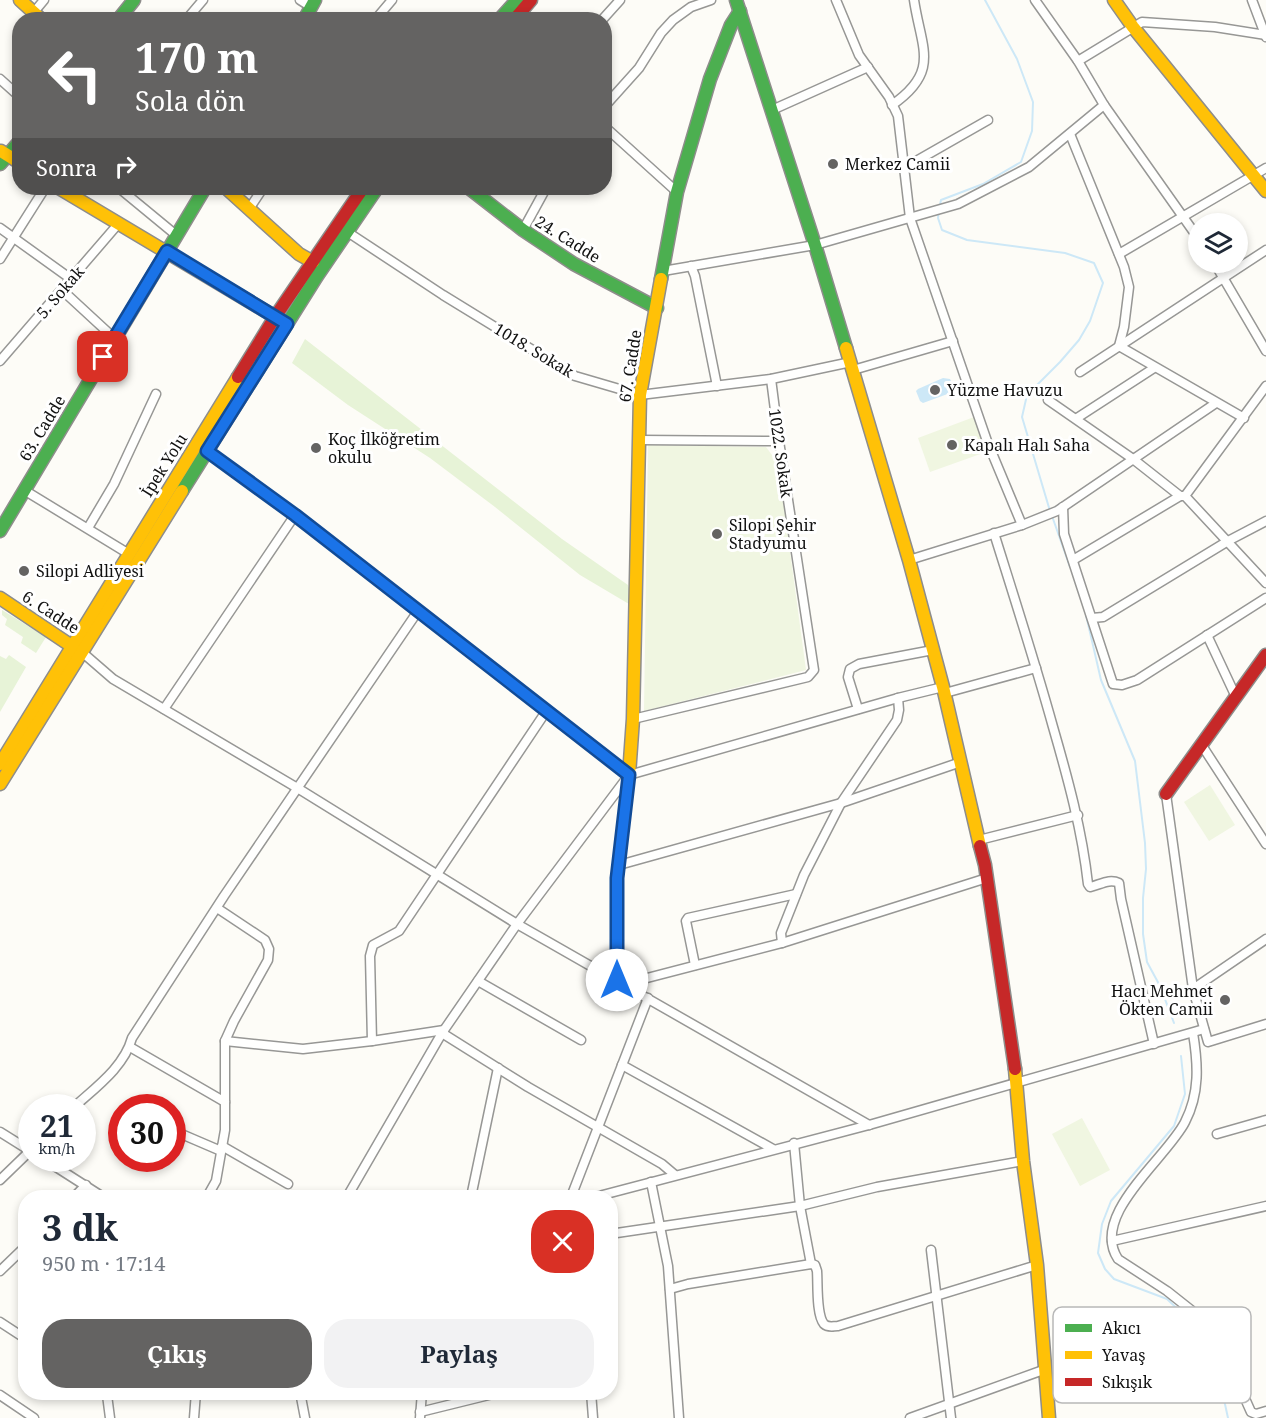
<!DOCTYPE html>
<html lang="tr">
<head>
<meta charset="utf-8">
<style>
	:root { --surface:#fff; --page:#f2f2f3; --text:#1f2937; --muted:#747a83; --accent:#646362 }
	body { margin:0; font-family:"Noto Serif",serif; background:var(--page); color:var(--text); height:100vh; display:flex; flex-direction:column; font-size:22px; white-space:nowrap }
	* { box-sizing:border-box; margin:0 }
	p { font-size:20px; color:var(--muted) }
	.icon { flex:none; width:33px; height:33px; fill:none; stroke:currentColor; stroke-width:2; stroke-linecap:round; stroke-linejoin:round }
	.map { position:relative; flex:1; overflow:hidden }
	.sheet { position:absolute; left:18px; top:1190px; width:600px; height:210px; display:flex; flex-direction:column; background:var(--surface); border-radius:24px; box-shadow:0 3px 9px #0003 }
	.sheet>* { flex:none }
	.hud { position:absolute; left:12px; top:12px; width:600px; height:183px; border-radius:24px; box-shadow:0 3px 9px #0003; background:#646362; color:#fff; overflow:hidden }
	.controls { position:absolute; left:1188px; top:213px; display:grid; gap:12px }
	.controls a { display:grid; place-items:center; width:60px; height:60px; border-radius:50%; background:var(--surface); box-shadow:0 3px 9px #0003; font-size:30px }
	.speed { position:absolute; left:18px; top:1094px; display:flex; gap:12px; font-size:30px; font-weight:700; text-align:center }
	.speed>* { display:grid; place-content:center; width:78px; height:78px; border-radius:50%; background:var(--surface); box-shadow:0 3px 9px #0003; line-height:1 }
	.speed small { font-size:15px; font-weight:400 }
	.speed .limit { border:9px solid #d22; background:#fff; color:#111 }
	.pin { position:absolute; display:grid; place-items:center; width:51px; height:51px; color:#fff; margin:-26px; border-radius:12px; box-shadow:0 3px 9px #0006 }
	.me { position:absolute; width:66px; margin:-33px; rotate:0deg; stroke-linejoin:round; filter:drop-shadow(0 0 4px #0008) }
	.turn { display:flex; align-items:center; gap:21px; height:126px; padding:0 24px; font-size:27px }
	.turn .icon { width:78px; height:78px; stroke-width:2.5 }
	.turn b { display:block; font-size:42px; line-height:51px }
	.then { display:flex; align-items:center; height:57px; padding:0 24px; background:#0003; gap:12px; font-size:22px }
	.round { display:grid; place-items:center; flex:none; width:63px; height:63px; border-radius:24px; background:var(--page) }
	.summary { display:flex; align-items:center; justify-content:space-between; height:102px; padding:0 24px }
	h1 { font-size:36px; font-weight:700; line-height:45px }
	.primary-button { display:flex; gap:12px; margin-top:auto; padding:12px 24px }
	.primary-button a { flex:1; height:69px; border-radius:24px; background:var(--accent); color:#fff; font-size:24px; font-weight:700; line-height:69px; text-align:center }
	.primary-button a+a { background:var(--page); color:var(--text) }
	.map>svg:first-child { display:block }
	.green { fill:#e7f3d7 }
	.pitch { fill:#f0f6e1 }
	.water { fill:#cde8f7 }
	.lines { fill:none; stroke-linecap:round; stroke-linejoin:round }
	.stream { stroke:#cde8f7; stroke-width:2 }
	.street-casing { stroke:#979795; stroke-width:11 }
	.fast-casing { stroke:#8e8d8b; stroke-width:15 }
	.slow-casing { stroke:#8e8d8b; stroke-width:15 }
	.jam-casing { stroke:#8e8d8b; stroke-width:15 }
	.street { stroke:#fffffe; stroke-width:8 }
	.fast { stroke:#4caf50; stroke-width:12 }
	.slow { stroke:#ffc107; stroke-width:12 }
	.jam { stroke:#c62828; stroke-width:12 }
	.route-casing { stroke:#114b97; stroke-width:15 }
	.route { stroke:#1a73e8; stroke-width:10 }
	.poi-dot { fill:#646362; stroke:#fff; stroke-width:2 }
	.labels { text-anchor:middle; stroke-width:6; stroke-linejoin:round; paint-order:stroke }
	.poi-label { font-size:16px; fill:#111; stroke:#fff; text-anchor:start }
	.street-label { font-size:16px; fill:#111; stroke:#fff }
	.key { fill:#fff; stroke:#b8b8b8; stroke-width:1.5 }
	.key-label { font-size:16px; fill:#111 }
</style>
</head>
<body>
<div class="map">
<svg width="1266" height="1418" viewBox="0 0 1266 1418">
	<rect width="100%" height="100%" fill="#fdfcf7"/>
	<!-- green -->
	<g class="green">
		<path d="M305,339L562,539L628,585L634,607L580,575L495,507L430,458L348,405L292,363Z"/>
		<path d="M2,610L46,637L36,653L21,643L23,637L5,625L7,619L2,615Z"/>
		<path d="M9,655L26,667L0,712V656L6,659Z"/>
	</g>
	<!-- pitch -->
	<g class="pitch">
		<path d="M974,417L986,452L930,472L918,438Z"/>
		<path d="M648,445L766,447L778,463L806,670L644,711Z"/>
		<path d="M1210,785L1235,825L1209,841L1184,802Z"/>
		<path d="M1082,1118L1110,1170L1080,1186L1052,1134Z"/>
	</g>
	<!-- water -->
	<path class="water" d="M943,378L950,379L954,387L953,392L923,403L920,401L916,391L918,389Z"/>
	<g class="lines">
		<!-- stream -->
		<g class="stream">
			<path d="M940,205L941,200L983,184L1021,162L1032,131L1033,102L1017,59L985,0"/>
			<path d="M939,211L938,218L942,230L967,240L1065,253L1094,263L1103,283L1090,321L1079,340L1060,362L1027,395L1022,417L1050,511"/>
			<path d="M1052,516L1070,567"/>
			<path d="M1086,615L1101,680L1135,761L1145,843L1146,869L1143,898V934L1147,962L1160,986L1174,1023"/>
			<path d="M1181,1056L1185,1094L1174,1126L1111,1201L1102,1224L1098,1253L1105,1269L1114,1279L1167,1299L1187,1318L1216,1363L1228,1418"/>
		</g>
		<!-- street casing -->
		<g class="street-casing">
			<g id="street">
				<path d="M300,0L311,7"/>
				<path d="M836,0L859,55L889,97L898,116L910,218L987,441L1022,525"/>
				<path d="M1035,0L1078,61L1104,105L1198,238"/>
				<path d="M1252,0L1266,37"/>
				<path d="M34,12L44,0"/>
				<path d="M186,20L203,0"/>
				<path d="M375,20L392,0"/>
				<path d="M602,20L620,0"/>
				<path d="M1078,61L1142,22L1215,27L1266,35"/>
				<path d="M0,79L20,97"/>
				<path d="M892,105C941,71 921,48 914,0"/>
				<path d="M604,107L639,68L661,33L673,20L691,7L711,0"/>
				<path d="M772,110L868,67"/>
				<path d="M604,126L677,192"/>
				<path d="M1070,134L1124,267L1129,287L1124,327L1119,346L1244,418"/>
				<path d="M904,168L988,120"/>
				<path d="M119,188L176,235"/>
				<path d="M249,209L263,188"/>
				<path d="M0,228L71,279"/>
				<path d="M523,230L546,188"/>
				<path d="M346,231L443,295L575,376L640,395L771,379L851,362"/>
				<path d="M1119,254L1266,168"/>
				<path d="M0,259L45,188"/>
				<path d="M1214,262L1266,351"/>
				<path d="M691,266L695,276L717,386"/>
				<path d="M663,271L815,245L958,204L1029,167L1104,105"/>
				<path d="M62,290L114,338"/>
				<path d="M0,361L119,223"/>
				<path d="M853,370L953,341"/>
				<path d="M1080,372L1266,250"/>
				<path d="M1048,400L1133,459L1180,496H1185L1266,583"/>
				<path d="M1077,418L1154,368"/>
				<path d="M640,440L779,441"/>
				<path d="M207,451L295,515L629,775"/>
				<path d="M24,490L129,554"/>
				<path d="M1185,496L1266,386"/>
				<path d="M1063,507L1064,534L1113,684L1122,685L1137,680L1266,598"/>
				<path d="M88,528L114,484L156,394"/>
				<path d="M994,533C1014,597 1035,662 1053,727C1068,779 1082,830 1088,884L1090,887C1100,885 1109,878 1119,883L1121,899L1154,1044"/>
				<path d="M909,560L1022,525L1057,511L1216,403"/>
				<path d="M1073,560L1180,496"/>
				<path d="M1092,618L1103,617L1228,541L1266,521"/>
				<path d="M1207,635L1236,697"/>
				<path d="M83,653L113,679L299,789L517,924L869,1125"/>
				<path d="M945,693L1036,668"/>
				<path d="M164,709L295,515"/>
				<path d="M858,709L848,677L850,669L859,664L933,650"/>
				<path d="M633,719L808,677L814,670L779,441L771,379"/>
				<path d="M1201,744L1266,844"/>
				<path d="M1166,794L1193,989L1208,1042L1266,1024"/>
				<path d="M979,840L1078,815"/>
				<path d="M619,865L841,803L961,762"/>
				<path d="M782,943L781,933L804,875L841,803L897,720L899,710L898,698"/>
				<path d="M695,965L686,921L688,918L796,894"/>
				<path d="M617,980V878L629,775"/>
				<path d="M478,981L581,1040"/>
				<path d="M624,984L782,943L987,878"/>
				<path d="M1193,989L1266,939"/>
				<path d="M442,1033L528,1087L662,1164L675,1175"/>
				<path d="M1193,1033C1198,1064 1200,1093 1185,1122C1167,1158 1089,1215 1118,1259L1167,1291L1191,1310L1222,1347L1251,1412L1256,1414L1266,1411"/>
				<path d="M225,1041L303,1049L372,1041L444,1030"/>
				<path d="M372,1041L370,956L373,945L399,931L547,710"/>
				<path d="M130,1047L225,1102"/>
				<path d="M622,1065L773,1149"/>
				<path d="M74,1107C96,1087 124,1067 132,1038L224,896L418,611"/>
				<path d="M172,1130L221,1151"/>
				<path d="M0,1132L32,1152"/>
				<path d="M1217,1134L1266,1120"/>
				<path d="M794,1143L800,1206L811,1264"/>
				<path d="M222,1146L288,1184"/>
				<path d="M42,1158L103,1197"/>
				<path d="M0,1180L32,1149"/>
				<path d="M651,1182L668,1266L679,1418"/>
				<path d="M74,1197L86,1185"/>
				<path d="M207,1197L216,1181L225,1130V1041L234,1021L268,960L269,949L265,940L217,908"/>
				<path d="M347,1197L442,1033L517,924L629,775L898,698L943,687"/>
				<path d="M471,1197L498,1068"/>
				<path d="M571,1197L648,998"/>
				<path d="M595,1197L869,1125L1204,1029"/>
				<path d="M610,1234L800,1206L877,1187L1023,1161"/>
				<path d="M1112,1241L1266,1206"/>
				<path d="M931,1250L951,1418"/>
				<path d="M0,1271L26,1246"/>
				<path d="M670,1289L688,1284L811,1264L815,1265L817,1271C818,1283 816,1315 824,1324C828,1328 833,1326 838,1326L1037,1265"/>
				<path d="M0,1322L26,1339"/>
				<path d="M104,1392L107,1395L110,1418"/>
				<path d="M300,1392L305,1418"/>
				<path d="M591,1392L593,1418"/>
				<path d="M0,1395L34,1418"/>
				<path d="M420,1412L501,1392"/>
				<path d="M194,1418L196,1392"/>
				<path d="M420,1418L422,1392"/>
				<path d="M910,1418L1046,1369"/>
			</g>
		</g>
		<!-- fast casing -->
		<g class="fast-casing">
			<g id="fast">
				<path d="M736,0L815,245L846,348"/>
				<path d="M118,20L134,0"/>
				<path d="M304,20L315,0"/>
				<path d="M499,20L517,0"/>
				<path d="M0,164L20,141"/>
				<path d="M469,188L523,230L574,264L657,308"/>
				<path d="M661,279L677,192L710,79L731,25L740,11"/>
				<path d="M182,491L317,276L377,188"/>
				<path d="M0,531L205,188"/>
			</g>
		</g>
		<!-- slow casing -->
		<g class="slow-casing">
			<g id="slow">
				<path d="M20,0L42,20"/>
				<path d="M1114,0L1133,27L1266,191"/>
				<path d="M1,151L20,163"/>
				<path d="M59,188L282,321"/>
				<path d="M226,188L299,254L313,262"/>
				<path d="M846,348L909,560L943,687L980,846"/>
				<path d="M0,598L79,651"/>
				<path d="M0,764L238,377"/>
				<path d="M629,775L633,719L640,395L661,279"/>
				<path d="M0,784L182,491"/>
				<path d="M1015,1069L1023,1161L1037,1265L1049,1418"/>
			</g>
		</g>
		<!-- jam casing -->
		<g class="jam-casing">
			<g id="jam">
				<path d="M514,20L531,0"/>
				<path d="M238,377L275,317L363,188"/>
				<path d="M1166,794L1266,655"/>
				<path d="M980,846L985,865L1015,1069"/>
			</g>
		</g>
		<!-- street -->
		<use href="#street" class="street"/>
		<!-- fast -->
		<use href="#fast" class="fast"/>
		<!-- slow -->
		<use href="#slow" class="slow"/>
		<!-- jam -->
		<use href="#jam" class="jam"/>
	</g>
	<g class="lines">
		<!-- route casing -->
		<g class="route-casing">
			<path id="route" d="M103,357L167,251L287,324L207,451L295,515L629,775L617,878V980"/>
		</g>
		<!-- route -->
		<use href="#route" class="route"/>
	</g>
	<!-- markers -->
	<g class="poi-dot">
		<circle cx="833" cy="164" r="6"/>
		<circle cx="935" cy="390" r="6"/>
		<circle cx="952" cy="445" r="6"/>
		<circle cx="316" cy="448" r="6"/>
		<circle cx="717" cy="534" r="6"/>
		<circle cx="24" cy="571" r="6"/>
		<circle cx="1225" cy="1000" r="6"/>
	</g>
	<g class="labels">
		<!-- poi labels -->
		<g class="poi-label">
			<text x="845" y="170">Merkez Camii</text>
			<text x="947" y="396">Yüzme Havuzu</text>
			<text x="328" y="445">Koç İlköğretim<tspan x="328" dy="18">okulu</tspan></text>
			<text x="964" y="451">Kapalı Halı Saha</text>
			<text x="729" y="531">Silopi Şehir<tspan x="729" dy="18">Stadyumu</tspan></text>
			<text x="36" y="577">Silopi Adliyesi</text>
			<text x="1213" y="997" text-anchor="end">Hacı Mehmet<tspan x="1213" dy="18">Ökten Camii</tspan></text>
		</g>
		<!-- street labels -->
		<g class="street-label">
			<text transform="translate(568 239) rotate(32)" y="6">24. Cadde</text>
			<text transform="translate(60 292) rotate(-49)" y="6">5. Sokak</text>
			<text transform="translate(534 350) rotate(31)" y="6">1018. Sokak</text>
			<text transform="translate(630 366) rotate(-81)" y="6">67. Cadde</text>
			<text transform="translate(42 428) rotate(-59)" y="6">63. Cadde</text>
			<text transform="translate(781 453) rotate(82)" y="6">1022. Sokak</text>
			<text transform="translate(164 465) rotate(-58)" y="6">İpek Yolu</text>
			<text transform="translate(51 612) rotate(33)" y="6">6. Cadde</text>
		</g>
	</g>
	<!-- legend -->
	<rect x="1053" y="1307" width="198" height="96" rx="9" class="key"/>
	<rect x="1065" y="1324" width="27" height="8" fill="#4caf50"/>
	<rect x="1065" y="1351" width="27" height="8" fill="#ffc107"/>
	<rect x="1065" y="1378" width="27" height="8" fill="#c62828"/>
	<g class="key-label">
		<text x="1102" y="1334">Akıcı</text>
		<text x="1102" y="1361">Yavaş</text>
		<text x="1102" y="1388">Sıkışık</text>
	</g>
</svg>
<div class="controls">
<a><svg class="icon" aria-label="layers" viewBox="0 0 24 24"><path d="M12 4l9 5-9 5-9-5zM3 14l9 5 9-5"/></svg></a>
</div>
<div class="speed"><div>21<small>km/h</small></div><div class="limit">30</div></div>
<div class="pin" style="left:103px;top:357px;background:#d93025"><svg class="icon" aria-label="arrive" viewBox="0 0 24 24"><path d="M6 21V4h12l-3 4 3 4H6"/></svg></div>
<svg class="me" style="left:617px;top:980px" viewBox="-20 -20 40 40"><circle r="19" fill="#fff"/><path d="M0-13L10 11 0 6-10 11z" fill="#1a73e8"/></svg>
<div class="hud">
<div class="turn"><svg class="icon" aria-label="left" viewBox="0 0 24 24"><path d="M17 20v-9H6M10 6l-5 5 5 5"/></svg><div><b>170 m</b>Sola dön</div></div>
<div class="then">Sonra<svg class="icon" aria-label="right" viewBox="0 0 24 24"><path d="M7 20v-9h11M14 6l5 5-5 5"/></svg></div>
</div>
<section class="sheet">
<div class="summary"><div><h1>3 dk</h1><p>950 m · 17:14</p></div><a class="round" style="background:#d93025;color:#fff"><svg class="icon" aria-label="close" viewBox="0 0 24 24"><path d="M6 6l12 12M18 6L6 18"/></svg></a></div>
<div class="primary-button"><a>Çıkış</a><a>Paylaş</a></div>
</section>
</div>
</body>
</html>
